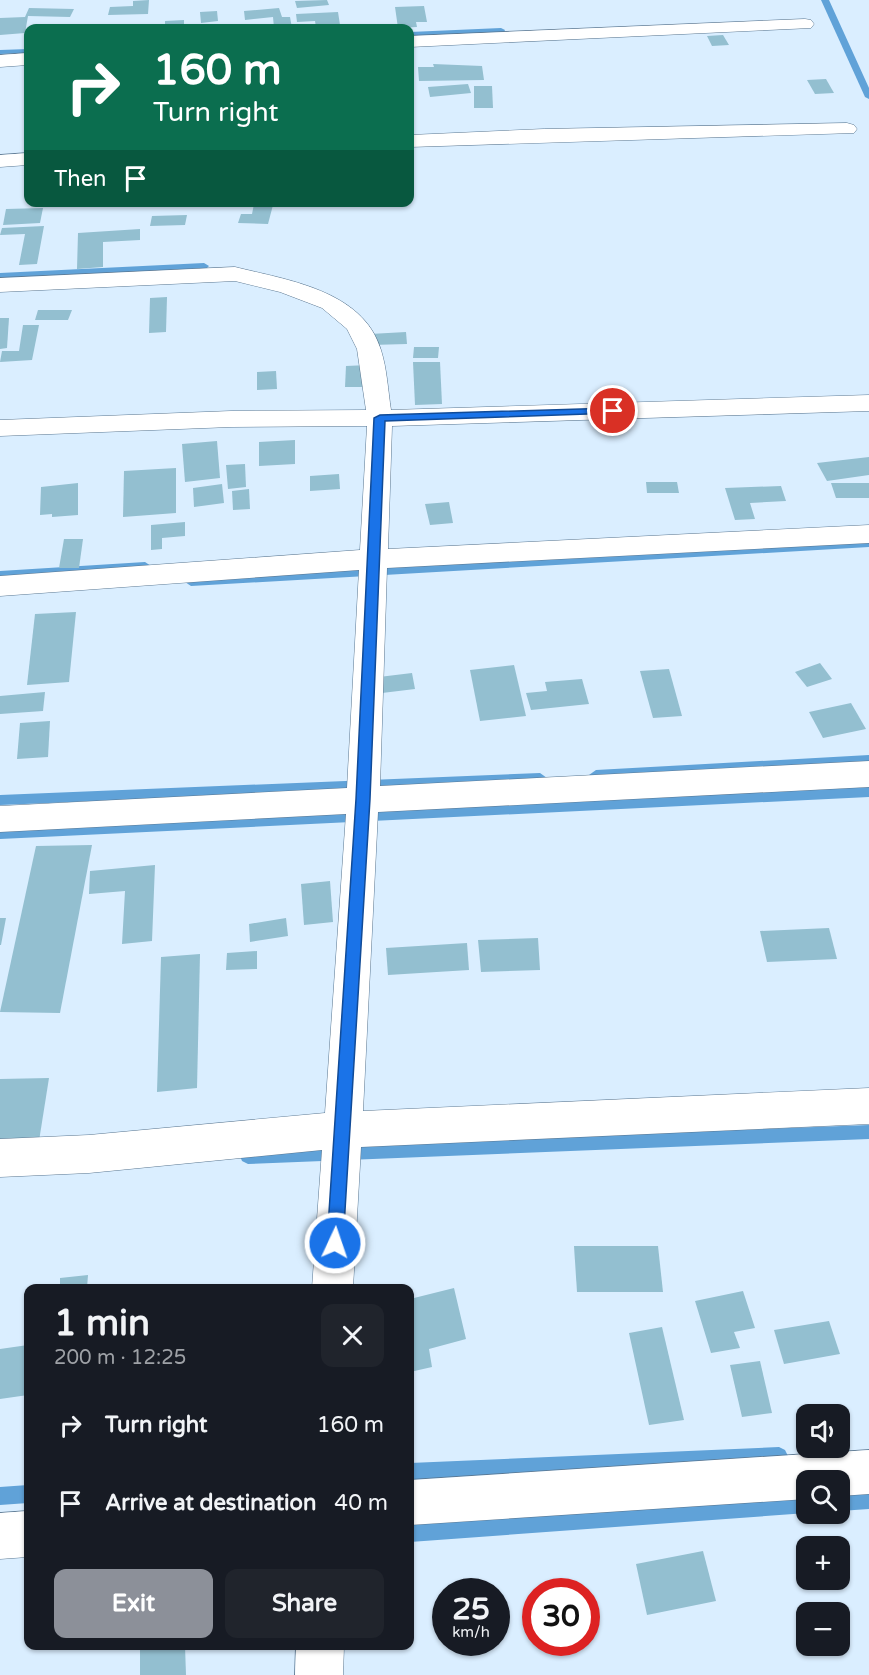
<!DOCTYPE html>
<html lang="en">
<head>
<meta charset="utf-8">
<style>
	:root { --surface:#171b24; --page:#20242c; --text:#f1f3f6; --muted:#9ea1a6; --accent:#8c9099 }
	body { margin:0; font-family:"Varela Round",sans-serif; background:var(--page); color:var(--text); height:100vh; display:flex; flex-direction:column; font-size:22px; white-space:nowrap }
	* { box-sizing:border-box; margin:0 }
	p { font-size:20px; color:var(--muted) }
	.icon { flex:none; width:33px; height:33px; fill:none; stroke:currentColor; stroke-width:2; stroke-linecap:round; stroke-linejoin:round }
	.map { position:relative; flex:1; overflow:hidden }
	.details { position:absolute; left:24px; top:1284px; width:390px; height:366px; display:flex; flex-direction:column; background:var(--surface); border-radius:12px; box-shadow:0 2px 4px #0004 }
	.details>* { flex:none }
	.banner { position:absolute; left:24px; top:24px; width:390px; height:183px; border-radius:12px; box-shadow:0 2px 4px #0004; background:#0b6e4f; color:#fff; overflow:hidden }
	.tools { position:absolute; left:796px; top:1404px; display:grid; gap:12px }
	.tools a { display:grid; place-items:center; width:54px; height:54px; border-radius:12px; background:var(--surface); box-shadow:0 2px 4px #0004; font-size:30px }
	.speed { position:absolute; left:432px; top:1578px; display:flex; gap:12px; font-size:30px; font-weight:700; text-align:center }
	.speed>* { display:grid; place-content:center; width:78px; height:78px; border-radius:50%; background:var(--surface); box-shadow:0 2px 4px #0004; line-height:1 }
	.speed small { font-size:15px; font-weight:400 }
	.speed .limit { border:9px solid #d22; background:#fff; color:#111 }
	.pin { position:absolute; display:grid; place-items:center; width:51px; height:51px; color:#fff; margin:-26px; border:3px solid #fff; border-radius:50%; box-shadow:0 2px 6px #0007 }
	.me { position:absolute; width:66px; margin:-33px; rotate:3deg; stroke-linejoin:round; filter:drop-shadow(0 0 4px #0008) }
	.turn { display:flex; align-items:center; gap:21px; height:126px; padding:0 30px; font-size:27px }
	.turn .icon { width:78px; height:78px; stroke-width:2.5 }
	.turn b { display:block; font-size:42px; line-height:51px }
	.then { display:flex; align-items:center; height:57px; padding:0 30px; background:#0003; gap:12px; font-size:22px }
	.round { display:grid; place-items:center; flex:none; width:63px; height:63px; border-radius:12px; background:var(--page) }
	.overview { display:flex; align-items:center; justify-content:space-between; height:102px; padding:0 30px }
	h1 { font-size:36px; font-weight:700; line-height:45px }
	.button { display:flex; gap:12px; margin-top:auto; padding:12px 30px }
	.button a { flex:1; height:69px; border-radius:12px; background:var(--accent); color:#fff; font-size:24px; font-weight:700; line-height:69px; text-align:center }
	.button a+a { background:var(--page); color:var(--text) }
	ul { padding:0; list-style:none }
	li { display:flex; align-items:center; gap:18px; height:78px; padding:0 30px }
	li div { flex:1 }
	li b { display:block; font-size:22px }
	li em { font-style:normal }
	.map>svg:first-child { display:block }
	.lines { fill:none; stroke-linecap:round; stroke-linejoin:round }
	.stream { fill:#60a2d8; fill-rule:evenodd }
	.building { fill:#93bfd0 }
	.minor-casing { stroke:#5a7791; stroke-width:1 }
	.minor { fill:#fff; fill-rule:evenodd }
	.route { fill:#1a73e8; stroke:#114b97; stroke-width:1.5 }
</style>
</head>
<body>
<div class="map">
<svg width="869" height="1675" viewBox="0 0 869 1675">
	<rect width="100%" height="100%" fill="#daeeff"/>
	<g class="lines">
		<!-- stream -->
		<g class="stream">
			<path d="M821,0H829L869,88V99L865,97Z"/>
			<path d="M501,28L505,30L504,32L410,36V32Z"/>
			<path d="M28,49V53L0,54V50Z"/>
			<path d="M204,263L209,266L207,268L0,279V273Z"/>
			<path d="M869,539V547L191,586L185,582L191,578Z"/>
			<path d="M145,562L151,566L145,570L0,579V571Z"/>
			<path d="M869,755V765L596,780L589,775L596,770Z"/>
			<path d="M540,773L547,778L540,783L0,805V795Z"/>
			<path d="M869,787V797L0,839V827Z"/>
			<path d="M869,1125V1139L248,1164L242,1161L240,1156L242,1151L248,1148Z"/>
			<path d="M779,1447L785,1450L788,1456L785,1462L779,1465L410,1481V1463Z"/>
			<path d="M28,1485V1503L0,1505V1487Z"/>
			<path d="M869,1491V1509L840,1511V1493Z"/>
			<path d="M807,1495V1513L410,1542V1524Z"/>
		</g>
	</g>
	<!-- building -->
	<g class="building">
		<path d="M149,0L148,14L108,15L110,7L133,6V1Z"/>
		<path d="M327,0L329,5L297,8L295,1Z"/>
		<path d="M424,6L427,22H416L417,27L398,28L395,7Z"/>
		<path d="M29,8L74,9L70,17L28,16L25,33L0,35V18L25,17Z"/>
		<path d="M279,8L282,17H290L292,28H274L273,17L245,20L244,11Z"/>
		<path d="M217,11L218,21L201,23L200,12Z"/>
		<path d="M338,12L340,25L316,27L315,21L297,22L296,14Z"/>
		<path d="M184,20V28H165V21Z"/>
		<path d="M723,35L729,45L712,46L707,36Z"/>
		<path d="M433,64L482,66L484,80L419,81L418,67H434Z"/>
		<path d="M826,79L834,93L815,94L807,80Z"/>
		<path d="M468,84L471,93L430,97L428,87Z"/>
		<path d="M474,86H492L493,108H474Z"/>
		<path d="M254,204L273,205L268,224L238,223L241,214H252Z"/>
		<path d="M43,208L40,223L3,225L6,209Z"/>
		<path d="M187,215L185,225L150,226L152,216Z"/>
		<path d="M44,226L37,264L19,265L25,234L0,235L2,228Z"/>
		<path d="M140,229V240L103,242V267L77,269L78,233Z"/>
		<path d="M167,297L166,332L149,333L150,298Z"/>
		<path d="M38,310H72L68,320H35Z"/>
		<path d="M0,318H9L7,348L0,349Z"/>
		<path d="M23,325H39L32,360L0,362L2,351H19Z"/>
		<path d="M406,332L407,344L371,345L370,334Z"/>
		<path d="M414,347H439L438,358H413Z"/>
		<path d="M413,362H440L442,404L415,405Z"/>
		<path d="M368,365V387H345L346,366Z"/>
		<path d="M276,371L277,389L257,390V372Z"/>
		<path d="M295,440V464L259,466V442Z"/>
		<path d="M217,441L220,478L185,482L182,444Z"/>
		<path d="M869,457V475L827,481L817,463Z"/>
		<path d="M245,464L246,487L228,489L226,465Z"/>
		<path d="M176,468V513L123,517L124,471Z"/>
		<path d="M339,474L340,489L310,491V476Z"/>
		<path d="M646,482H677L679,493H647Z"/>
		<path d="M78,483V515L52,517V514L40,515L41,487Z"/>
		<path d="M831,483H869V498H836Z"/>
		<path d="M222,484L224,503L194,507L193,488Z"/>
		<path d="M781,486L786,501L750,503L755,519L735,520L725,488Z"/>
		<path d="M249,489L250,509L233,510L232,491Z"/>
		<path d="M449,502L453,523L430,525L425,504Z"/>
		<path d="M185,522V536L162,538V549L151,550V525Z"/>
		<path d="M64,539H83L79,568H59Z"/>
		<path d="M76,612L69,682L27,685L35,614Z"/>
		<path d="M820,663L832,679L807,687L795,672Z"/>
		<path d="M514,665L526,716L480,721L470,670Z"/>
		<path d="M669,669L682,716L653,718L640,671Z"/>
		<path d="M412,673L415,689L382,693L379,677Z"/>
		<path d="M582,679L589,704L531,710L526,693L547,691L545,682Z"/>
		<path d="M45,692L43,711L0,714V696Z"/>
		<path d="M851,703L866,729L823,738L809,712Z"/>
		<path d="M50,721L48,757L17,759L20,723Z"/>
		<path d="M92,845L60,1013L0,1012L36,846Z"/>
		<path d="M155,865L152,941L122,944L125,891L89,894L90,871Z"/>
		<path d="M330,881L333,922L304,925L301,884Z"/>
		<path d="M0,918H6L1,945H0Z"/>
		<path d="M286,918L288,936L250,942L249,924Z"/>
		<path d="M829,928L837,959L767,962L760,931Z"/>
		<path d="M538,938L540,970L481,972L478,940Z"/>
		<path d="M467,943L469,970L388,975L386,948Z"/>
		<path d="M257,951V969L226,970L227,953Z"/>
		<path d="M200,954L197,1088L157,1092L161,957Z"/>
		<path d="M49,1078L39,1141H0V1079Z"/>
		<path d="M574,1246H658L663,1292H577Z"/>
		<path d="M88,1275L87,1288H60V1278Z"/>
		<path d="M454,1288L466,1339L429,1349L432,1367L410,1372V1299Z"/>
		<path d="M743,1291L755,1328L734,1332L740,1348L711,1353L695,1301Z"/>
		<path d="M829,1321L840,1354L784,1364L774,1330Z"/>
		<path d="M662,1327L684,1420L649,1425L629,1333Z"/>
		<path d="M28,1345V1395L0,1399V1349Z"/>
		<path d="M760,1361L772,1413L742,1417L730,1365Z"/>
		<path d="M703,1551L716,1601L647,1615L636,1564Z"/>
		<path d="M140,1646H185L186,1675H140Z"/>
	</g>
	<g class="lines">
		<!-- minor casing -->
		<g class="minor-casing">
			<g id="minor">
				<path d="M805,19L811,20L814,24L811,28L410,47V36Z"/>
				<path d="M28,53V65L0,67V55Z"/>
				<path d="M847,123L854,125L857,129L854,133L410,147V135L544,129Z"/>
				<path d="M28,153V165L0,167V155Z"/>
				<path d="M235,267C287,280 363,290 381,350C387,369 388,390 391,410L869,395V411L392,426L388,549L869,525V543L387,568L380,786L869,761V787L378,812L363,1111L869,1088V1124L361,1147L353,1288H312L322,1150L89,1173L0,1177V1139L89,1135L325,1113L346,814L0,832V806L347,788L359,570L0,596V576L360,550L367,426L231,427L0,436V420L231,411L366,410L357,349L347,329L322,308L280,292L235,281L0,292V278Z"/>
				<path d="M869,1450V1494L840,1496V1480H807V1499L410,1525V1480Z"/>
				<path d="M28,1511V1557L0,1559V1513Z"/>
				<path d="M296,1646H344L343,1675H295Z"/>
			</g>
		</g>
		<!-- minor -->
		<use href="#minor" class="minor"/>
	</g>
	<!-- route -->
	<path class="route" d="M613,408L618,411L616,413L385,421L370,799L343,1243L341,1249L335,1251L329,1249L327,1243L356,799L374,418L380,415Z"/>
</svg>
<div class="tools">
<a><svg class="icon" aria-label="sound" viewBox="0 0 24 24"><path d="M4 9h4l5-4v14l-5-4H4zM17 9q2 3 0 6"/></svg></a>
<a><svg class="icon" aria-label="search" viewBox="0 0 24 24"><circle cx="10" cy="10" r="6"/><path d="M15 15l6 6"/></svg></a>
<a>+</a>
<a>−</a>
</div>
<div class="speed"><div>25<small>km/h</small></div><div class="limit">30</div></div>
<div class="pin" style="left:613px;top:411px;background:#d93025"><svg class="icon" aria-label="arrive" viewBox="0 0 24 24"><path d="M6 21V4h12l-3 4 3 4H6"/></svg></div>
<svg class="me" style="left:335px;top:1243px" viewBox="-20 -20 40 40"><circle r="17" fill="#1a73e8" stroke="#fff" stroke-width="3"/><path d="M0-11L8 9 0 5-8 9z" fill="#fff"/></svg>
<div class="banner">
<div class="turn"><svg class="icon" aria-label="right" viewBox="0 0 24 24"><path d="M7 20v-9h11M14 6l5 5-5 5"/></svg><div><b>160 m</b>Turn right</div></div>
<div class="then">Then<svg class="icon" aria-label="arrive" viewBox="0 0 24 24"><path d="M6 21V4h12l-3 4 3 4H6"/></svg></div>
</div>
<section class="details">
<div class="overview"><div><h1>1 min</h1><p>200 m · 12:25</p></div><a class="round"><svg class="icon" aria-label="close" viewBox="0 0 24 24"><path d="M6 6l12 12M18 6L6 18"/></svg></a></div>
<ul>
<li><svg class="icon" aria-label="right" viewBox="0 0 24 24"><path d="M7 20v-9h11M14 6l5 5-5 5"/></svg><div><b>Turn right</b></div><em>160 m</em></li>
<li><svg class="icon" aria-label="arrive" viewBox="0 0 24 24"><path d="M6 21V4h12l-3 4 3 4H6"/></svg><div><b>Arrive at destination</b></div><em>40 m</em></li>
</ul>
<div class="button"><a>Exit</a><a>Share</a></div>
</section>
</div>
</body>
</html>
